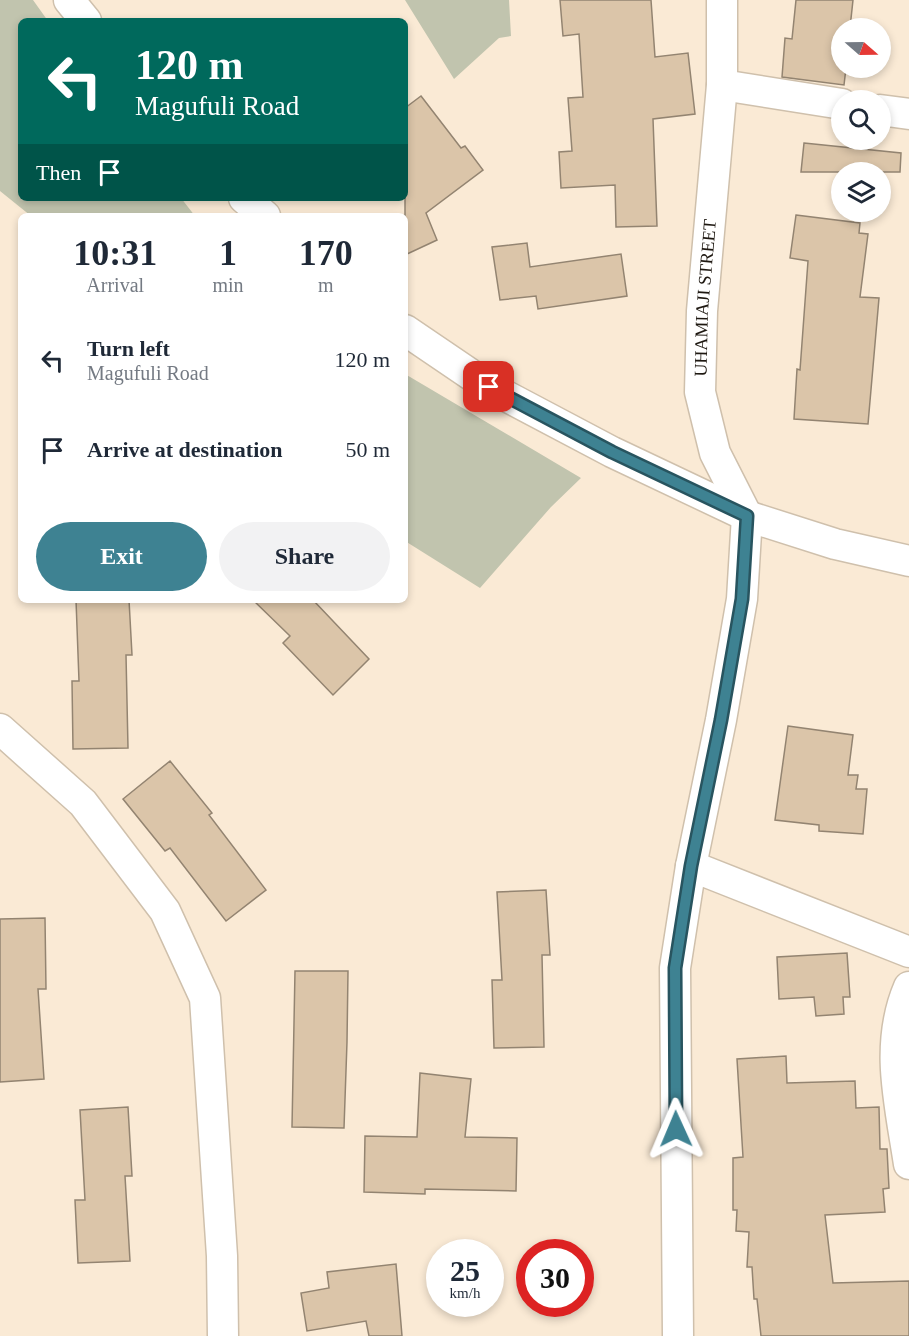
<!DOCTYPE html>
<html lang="en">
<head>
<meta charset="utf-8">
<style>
	:root { --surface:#fff; --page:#f2f2f3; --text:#1f2937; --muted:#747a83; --accent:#3e8292 }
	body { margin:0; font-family:"Times New Roman",serif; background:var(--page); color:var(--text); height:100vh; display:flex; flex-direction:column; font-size:22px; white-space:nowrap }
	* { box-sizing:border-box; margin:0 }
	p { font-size:20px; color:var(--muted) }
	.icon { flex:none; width:33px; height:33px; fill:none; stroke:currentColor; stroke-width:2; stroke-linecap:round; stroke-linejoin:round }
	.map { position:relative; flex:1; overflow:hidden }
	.panel { position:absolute; left:18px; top:213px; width:390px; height:390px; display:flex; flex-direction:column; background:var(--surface); border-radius:9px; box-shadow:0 3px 9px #0003 }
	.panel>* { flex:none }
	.hud { position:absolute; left:18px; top:18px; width:390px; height:183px; border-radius:9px; box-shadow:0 3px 9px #0003; background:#00695c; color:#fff; overflow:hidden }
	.needle { width:39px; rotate:110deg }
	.tools { position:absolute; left:831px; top:18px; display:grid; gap:12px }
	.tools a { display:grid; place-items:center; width:60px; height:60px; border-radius:50%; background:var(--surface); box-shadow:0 3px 9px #0003; font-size:30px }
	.speed { position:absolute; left:426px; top:1239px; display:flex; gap:12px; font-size:30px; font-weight:700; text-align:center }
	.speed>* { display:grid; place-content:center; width:78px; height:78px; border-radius:50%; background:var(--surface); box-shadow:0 3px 9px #0003; line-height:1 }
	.speed small { font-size:15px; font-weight:400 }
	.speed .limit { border:9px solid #d22; background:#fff; color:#111 }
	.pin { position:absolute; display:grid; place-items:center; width:51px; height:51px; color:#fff; margin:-26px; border-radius:12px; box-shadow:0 3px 9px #0006 }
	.me { position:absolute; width:66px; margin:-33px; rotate:359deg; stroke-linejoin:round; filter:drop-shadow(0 0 4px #0008) }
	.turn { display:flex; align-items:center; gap:21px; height:126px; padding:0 18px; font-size:27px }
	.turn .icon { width:78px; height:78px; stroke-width:2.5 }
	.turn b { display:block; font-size:42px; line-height:51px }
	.then { display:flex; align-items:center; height:57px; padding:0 18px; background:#0003; gap:12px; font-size:22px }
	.eta { display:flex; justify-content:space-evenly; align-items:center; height:102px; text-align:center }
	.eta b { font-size:36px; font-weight:600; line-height:42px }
	.action { display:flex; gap:12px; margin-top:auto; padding:12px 18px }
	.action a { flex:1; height:69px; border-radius:36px; background:var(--accent); color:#fff; font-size:24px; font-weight:600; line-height:69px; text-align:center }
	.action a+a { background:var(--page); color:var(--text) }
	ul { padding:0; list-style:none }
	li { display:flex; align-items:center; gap:18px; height:90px; padding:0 18px }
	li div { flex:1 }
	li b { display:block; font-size:22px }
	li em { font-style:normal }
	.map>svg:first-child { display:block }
	.green { fill:#c1c4ae }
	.building { fill:#dbc5a9; stroke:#938471; stroke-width:1.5 }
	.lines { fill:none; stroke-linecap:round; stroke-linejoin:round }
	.minor-casing { stroke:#cfc0ac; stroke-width:33 }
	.minor { stroke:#fff; stroke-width:30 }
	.route-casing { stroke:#28545f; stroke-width:15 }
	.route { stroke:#3e8292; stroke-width:10 }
	.labels { text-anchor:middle; stroke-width:4.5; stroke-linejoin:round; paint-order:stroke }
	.street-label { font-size:18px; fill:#1e1811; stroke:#faead5 }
</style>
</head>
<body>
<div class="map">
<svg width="909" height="1336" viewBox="0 0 909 1336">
	<rect width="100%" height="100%" fill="#faead5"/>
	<!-- green -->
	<g class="green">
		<path d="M0,0H33L48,21H21V198H181L195,216H31L0,191Z"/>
		<path d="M405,0H509L511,36L499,38L454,79Z"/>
		<path d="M405,374L581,478L551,507L480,588L405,541Z"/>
	</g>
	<!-- building -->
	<g class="building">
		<path d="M560,0H651L655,57L688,53L695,114L653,119L657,226L616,227L615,185L561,188L559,152L572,151L568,98L583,97L579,34L563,36Z"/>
		<path d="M796,0H853L850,28H842V68H846L844,85L782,77L785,38L792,39Z"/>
		<path d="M421,96L461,148L465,146L483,170L426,213L437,240L405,255V108Z"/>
		<path d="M804,143L901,153L900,172H801Z"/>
		<path d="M796,215L860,223L859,233L868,234L860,297L879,298L868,424L794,419L797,369L800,370L808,261L790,258Z"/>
		<path d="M527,243L530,267L621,254L627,296L538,309L536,296L500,300L492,247Z"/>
		<path d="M76,600H129L132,655H126L128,748L73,749L72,681H79Z"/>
		<path d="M253,600H313L369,659L333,695L283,643L290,636Z"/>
		<path d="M788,726L853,735L848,775H858L856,789H867L863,834L819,831V825L775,820Z"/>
		<path d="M170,761L212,813L209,815L266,890L226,921L170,848L165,851L123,799Z"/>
		<path d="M546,890L550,955H542L544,1047L494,1048L492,980H502L497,892Z"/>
		<path d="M45,918L46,989H38L44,1079L0,1082V919Z"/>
		<path d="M847,953L850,997H843L844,1014L816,1016L814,997L779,999L777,957Z"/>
		<path d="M295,971H348L347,1042L344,1128L292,1127Z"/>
		<path d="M786,1056L787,1083L855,1081L856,1108L879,1107L880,1149H887L889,1188L883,1189L885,1212L825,1215L833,1283L909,1281V1336H761L757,1299H754L752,1267H747L749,1232L736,1231L737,1210H733V1158L743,1157L737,1059Z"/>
		<path d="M420,1073L471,1079L465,1137L517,1138L516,1191L425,1189V1194L364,1192L365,1136L417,1137Z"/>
		<path d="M128,1107L132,1176H125L130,1261L78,1263L75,1200H85L80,1110Z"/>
		<path d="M396,1264L402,1336H369L366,1321L307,1331L301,1293L329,1288L327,1272Z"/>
	</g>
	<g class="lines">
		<!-- minor casing -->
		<g class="minor-casing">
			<g id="minor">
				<path d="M69,0L86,21"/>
				<path d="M722,85L842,104"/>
				<path d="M880,110L909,114"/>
				<path d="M244,198L265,216"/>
				<path d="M405,330L489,387L612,452L747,516L835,544L909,561"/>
				<path d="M0,729L83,803L165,911L205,998L222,1256L223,1336"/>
				<path d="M691,866L909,952"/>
				<path d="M909,987C884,1045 900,1104 909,1164"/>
				<path id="s1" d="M678,1336L675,968L691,866L721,720L742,599L747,516L715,453L700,392L702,311L722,85V0"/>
			</g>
		</g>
		<!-- minor -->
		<use href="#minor" class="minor"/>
	</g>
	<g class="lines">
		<!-- route casing -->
		<g class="route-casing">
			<path id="route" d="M489,387L612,452L747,516L742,599L721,720L691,866L675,968L676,1129"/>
		</g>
		<!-- route -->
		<use href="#route" class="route"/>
	</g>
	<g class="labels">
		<!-- street labels -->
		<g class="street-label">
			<text dy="6" stroke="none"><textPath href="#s1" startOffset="1054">UHAMIAJI STREET</textPath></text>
		</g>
	</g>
</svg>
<div class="tools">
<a><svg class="needle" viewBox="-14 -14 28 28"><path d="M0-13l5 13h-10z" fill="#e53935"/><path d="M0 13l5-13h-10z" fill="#747a83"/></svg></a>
<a><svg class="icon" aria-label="search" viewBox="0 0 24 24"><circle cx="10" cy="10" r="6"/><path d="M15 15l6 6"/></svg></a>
<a><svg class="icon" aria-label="layers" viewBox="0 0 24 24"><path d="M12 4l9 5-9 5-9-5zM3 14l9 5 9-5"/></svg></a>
</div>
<div class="speed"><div>25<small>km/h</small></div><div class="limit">30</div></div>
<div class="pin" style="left:489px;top:387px;background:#d93025"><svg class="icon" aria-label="arrive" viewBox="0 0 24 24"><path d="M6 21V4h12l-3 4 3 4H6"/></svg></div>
<svg class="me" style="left:676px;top:1129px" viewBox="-20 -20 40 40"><path d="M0-17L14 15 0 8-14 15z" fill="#3e8292" stroke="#fff" stroke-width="4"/></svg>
<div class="hud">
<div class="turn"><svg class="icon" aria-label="left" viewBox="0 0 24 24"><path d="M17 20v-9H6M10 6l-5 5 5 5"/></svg><div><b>120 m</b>Magufuli Road</div></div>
<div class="then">Then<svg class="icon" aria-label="arrive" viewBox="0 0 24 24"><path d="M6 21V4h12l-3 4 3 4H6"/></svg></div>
</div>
<section class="panel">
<div class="eta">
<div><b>10:31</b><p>Arrival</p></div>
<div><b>1</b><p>min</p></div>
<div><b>170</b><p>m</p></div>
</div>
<ul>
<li><svg class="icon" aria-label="left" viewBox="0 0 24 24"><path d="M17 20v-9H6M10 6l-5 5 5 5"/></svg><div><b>Turn left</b><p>Magufuli Road</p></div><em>120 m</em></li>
<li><svg class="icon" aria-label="arrive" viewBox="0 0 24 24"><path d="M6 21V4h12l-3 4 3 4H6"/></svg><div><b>Arrive at destination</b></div><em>50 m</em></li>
</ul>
<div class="action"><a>Exit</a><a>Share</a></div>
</section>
</div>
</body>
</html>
